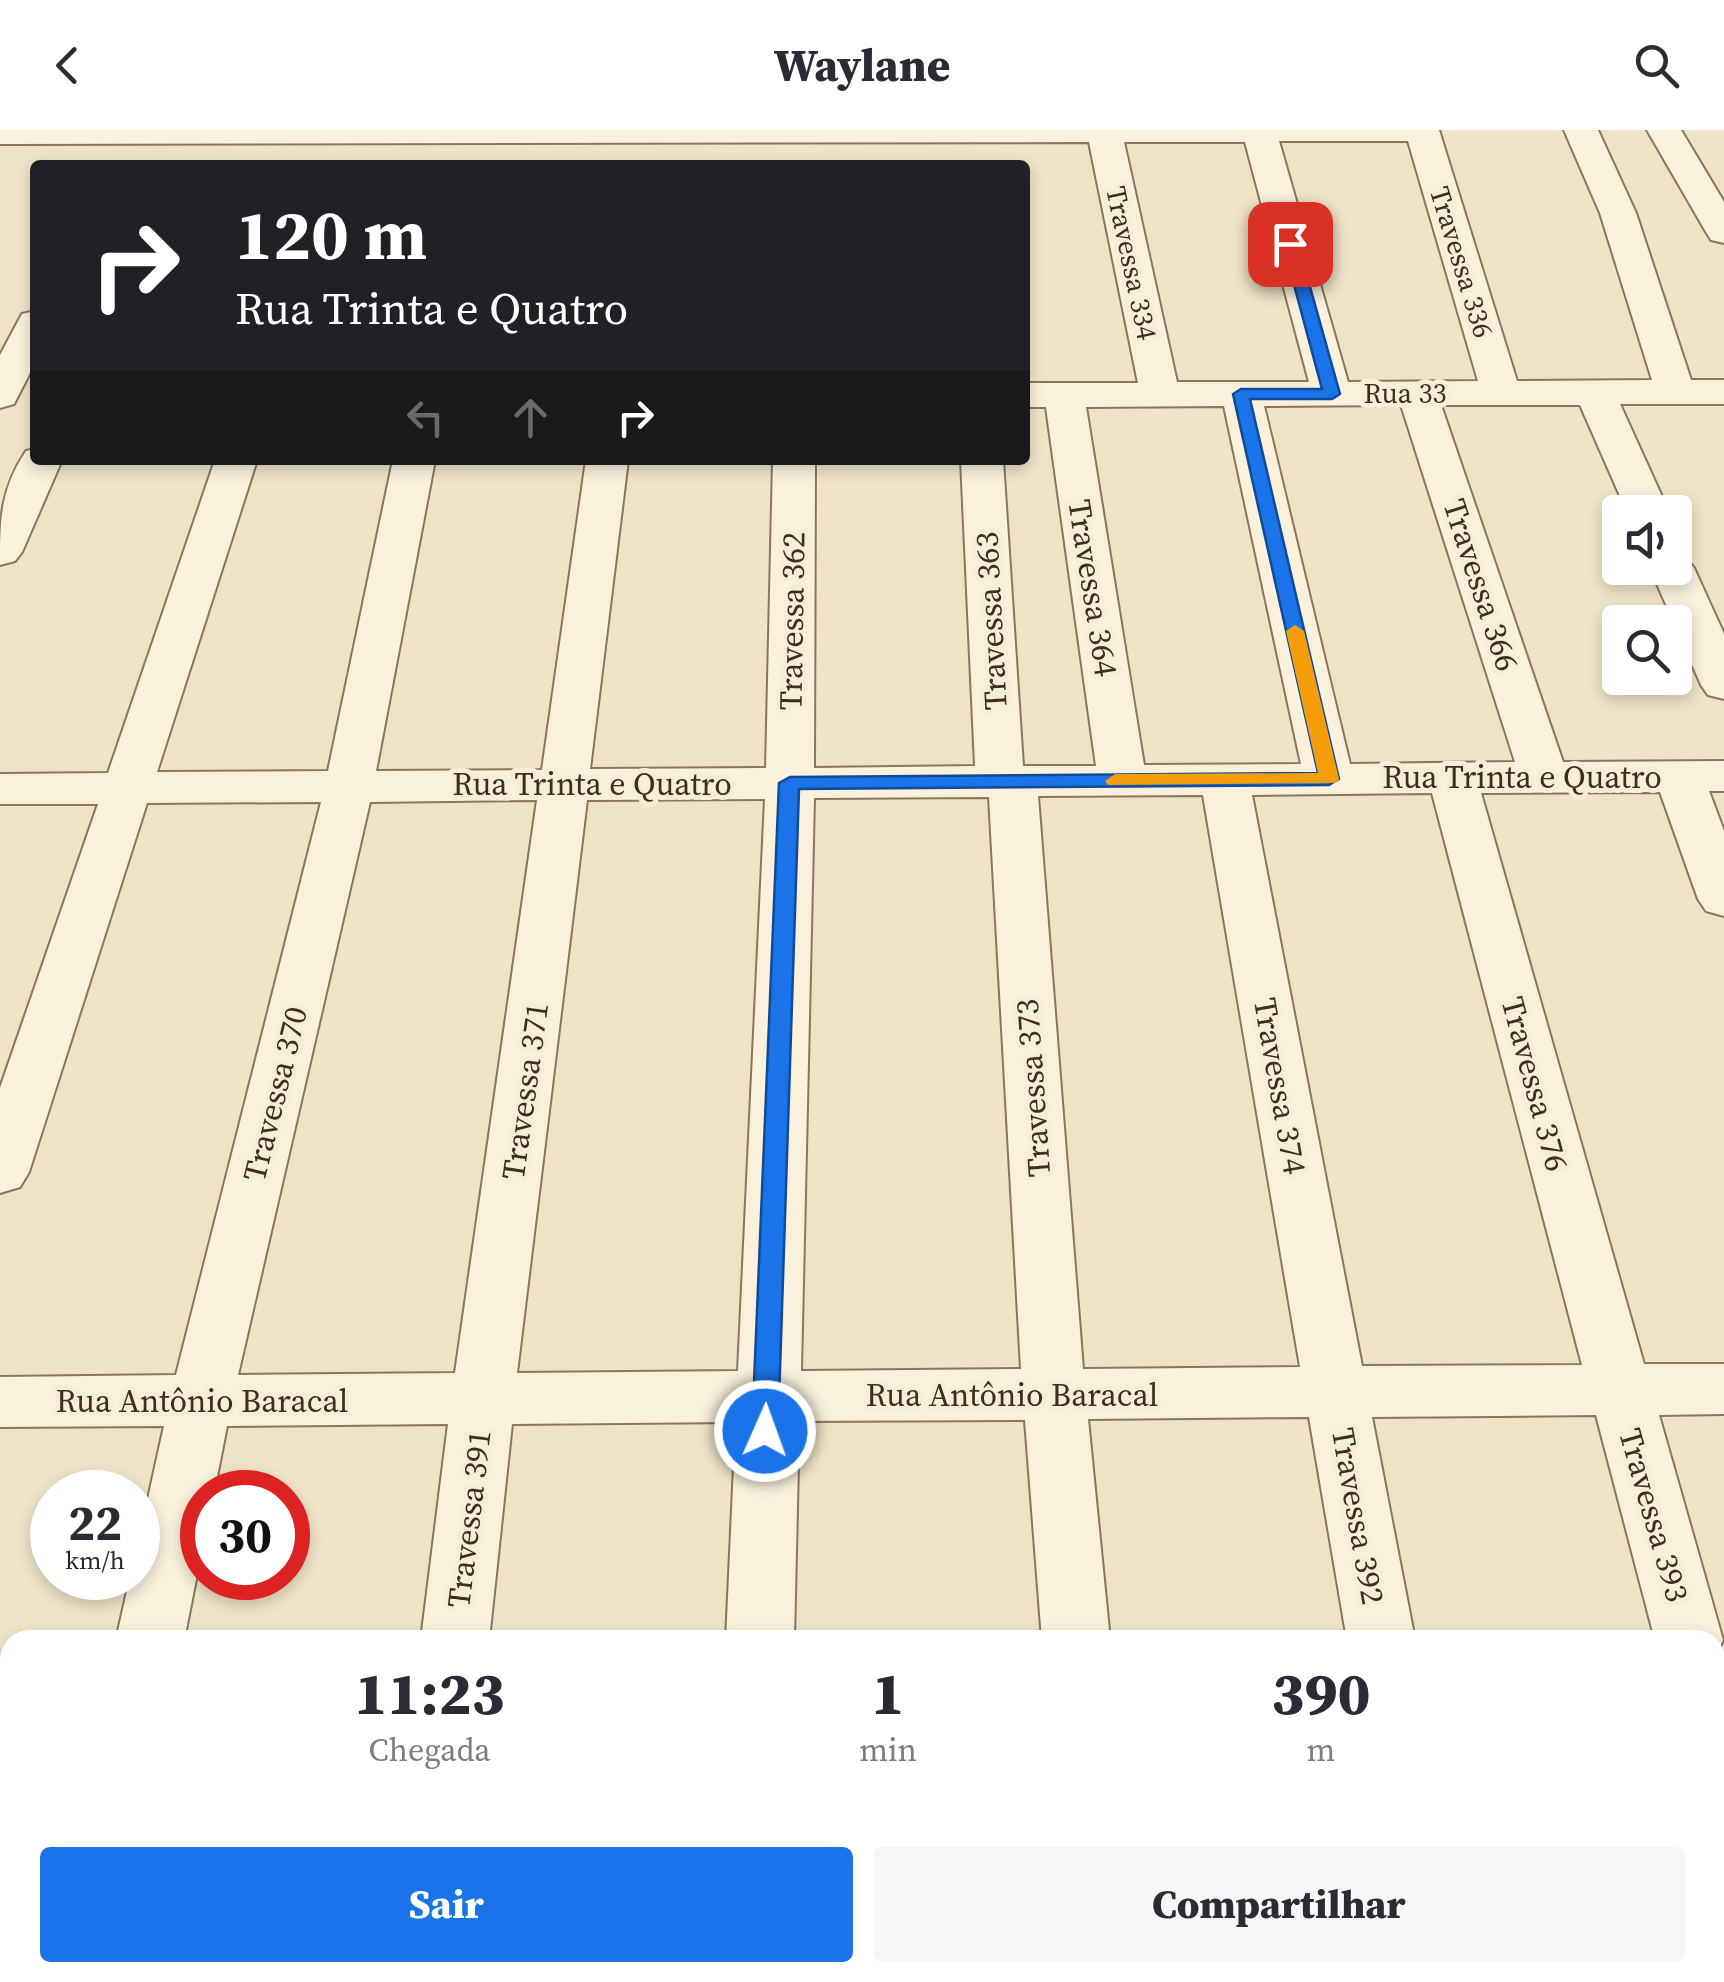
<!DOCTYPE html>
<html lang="pt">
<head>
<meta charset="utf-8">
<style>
	:root { --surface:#fff; --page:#f7f7f7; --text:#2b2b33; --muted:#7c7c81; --accent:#1a73e8 }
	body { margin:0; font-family:"Source Serif 4",serif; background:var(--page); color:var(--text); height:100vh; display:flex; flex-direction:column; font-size:38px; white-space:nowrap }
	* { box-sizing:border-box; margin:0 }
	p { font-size:32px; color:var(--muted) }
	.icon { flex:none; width:55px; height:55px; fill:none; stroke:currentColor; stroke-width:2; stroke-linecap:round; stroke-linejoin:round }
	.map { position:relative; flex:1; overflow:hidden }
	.drawer { position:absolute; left:0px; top:1500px; width:1725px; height:352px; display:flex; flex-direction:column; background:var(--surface); border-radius:30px 30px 0 0; box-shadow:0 5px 15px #0003 }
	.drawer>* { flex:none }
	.hud { position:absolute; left:30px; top:30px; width:1000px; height:305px; border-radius:10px; box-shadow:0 5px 15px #0003; background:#202124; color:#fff; overflow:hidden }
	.tools { position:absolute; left:1602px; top:365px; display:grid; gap:20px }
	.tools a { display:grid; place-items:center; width:90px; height:90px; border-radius:10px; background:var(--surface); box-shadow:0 5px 15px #0003; font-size:50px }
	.speed { position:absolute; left:30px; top:1340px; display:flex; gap:20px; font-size:50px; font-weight:700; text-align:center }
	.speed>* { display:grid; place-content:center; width:130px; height:130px; border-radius:50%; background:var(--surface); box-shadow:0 5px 15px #0003; line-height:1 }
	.speed small { font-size:25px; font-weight:400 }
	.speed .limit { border:15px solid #d22; background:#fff; color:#111 }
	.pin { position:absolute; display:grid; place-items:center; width:85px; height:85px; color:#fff; margin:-42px; border-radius:20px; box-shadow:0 5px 15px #0006 }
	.me { position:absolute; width:110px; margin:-55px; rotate:2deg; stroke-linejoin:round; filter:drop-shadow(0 0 8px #0008) }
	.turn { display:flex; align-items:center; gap:35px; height:210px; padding:0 40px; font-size:45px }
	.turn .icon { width:130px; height:130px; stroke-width:2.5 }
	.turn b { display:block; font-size:70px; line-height:85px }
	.lanes { display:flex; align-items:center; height:95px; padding:0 40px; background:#0003; justify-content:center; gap:50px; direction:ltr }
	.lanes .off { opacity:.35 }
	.eta { display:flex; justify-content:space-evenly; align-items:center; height:170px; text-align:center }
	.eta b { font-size:60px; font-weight:800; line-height:70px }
	.primary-button { display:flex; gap:20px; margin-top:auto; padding:20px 40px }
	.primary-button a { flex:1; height:115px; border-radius:10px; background:var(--accent); color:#fff; font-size:40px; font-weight:800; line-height:115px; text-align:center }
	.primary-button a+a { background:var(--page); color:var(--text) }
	header { display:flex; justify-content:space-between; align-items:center; height:130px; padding:0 40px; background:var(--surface); font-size:45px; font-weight:800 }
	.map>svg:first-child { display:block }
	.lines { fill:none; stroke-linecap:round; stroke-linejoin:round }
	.minor-casing { stroke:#8d765c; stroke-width:4 }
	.minor { fill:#faf1dc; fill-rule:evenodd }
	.route { fill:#1a73e8; stroke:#114b97; stroke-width:2.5 }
	.slow { fill:#f59e0b }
	.labels { text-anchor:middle; stroke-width:10; stroke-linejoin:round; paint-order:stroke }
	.far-street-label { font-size:28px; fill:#3d2e20; stroke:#f7eed8 }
	.street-label { font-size:32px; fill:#3d2e20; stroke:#f7eed8 }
</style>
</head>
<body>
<header><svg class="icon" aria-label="back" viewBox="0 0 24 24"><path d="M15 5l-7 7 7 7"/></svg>Waylane<svg class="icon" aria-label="search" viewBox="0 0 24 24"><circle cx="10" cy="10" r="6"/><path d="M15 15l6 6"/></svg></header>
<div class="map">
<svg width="1724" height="1852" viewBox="0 0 1724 1852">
	<rect width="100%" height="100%" fill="#f0e4c8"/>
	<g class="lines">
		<!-- minor casing -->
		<g class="minor-casing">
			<g id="minor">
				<path d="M0,0H1439L1517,251L1652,250L1600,83L1564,0H1598L1636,83L1691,250H1724V274H1620L1669,382H1627L1580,275H1441L1563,632L1724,631V661H1709L1724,701V786L1706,781L1698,769L1660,662L1481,663L1644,1234H1724V1284L1659,1285L1723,1510L1715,1527V1510H1655L1596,1285L1372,1287L1415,1510H1347L1309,1287L1088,1289L1110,1510H1042L1025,1290L799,1291L794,1510H726L736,1292L512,1294L489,1510H421L448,1294L227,1296L214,1362H202V1419L184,1510H116L130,1448H138V1414L164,1296L0,1297V1247L176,1245L321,672L147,673L29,1042L20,1057L0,1063V958L98,674H0V644L108,643L215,330H257L157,642L328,641L393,330H435L376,641L542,640L586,330H628L590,639L766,638L773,330H815L814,638L975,636L961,330H1003L1023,636H1096L1046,277H1025V253H1138L1089,12L0,14ZM1279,11H1408L1478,251L1348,252ZM1124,12H1245L1309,252H1177ZM1401,275L1515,632L1350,634L1264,276ZM1224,276L1301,634L1144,635L1086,277ZM1432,663L1582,1235L1362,1236L1252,665ZM1203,665L1300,1237L1083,1239L1038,666ZM989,667L1021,1239L801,1241L814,668ZM765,669L738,1241L517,1243L587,670ZM537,670L455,1243L238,1245L370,672Z"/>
				<path d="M1647,0H1681L1724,72V113L1711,110L1706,102Z"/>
				<path d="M35,181V233L14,274L0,278V225L22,184Z"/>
				<path d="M35,319V330H62L22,422L15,431L0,435C0,390 0,360 26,321Z"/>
				<path d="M1675,426L1687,429L1694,438L1724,504V569L1708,565L1701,555L1650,438H1675Z"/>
				<path d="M1715,1570L1724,1573V1666L1715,1662Z"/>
				<path d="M42,1842H118L116,1852H40Z"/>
				<path d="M378,1842H454L453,1852H377Z"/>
				<rect x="714" y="1842" width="76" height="10"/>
				<rect x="1069" y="1842" width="76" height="10"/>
				<path d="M1403,1842H1479L1481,1852H1405Z"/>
			</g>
		</g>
		<!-- minor -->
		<use href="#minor" class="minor"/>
	</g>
	<!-- route -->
	<path class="route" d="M1290,109L1298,114L1340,264L1332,269H1250L1339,649L1329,655L799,659L778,1301L774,1309L765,1312L756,1309L752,1301L779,653L790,647L1318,643L1233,264L1241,259H1322L1283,114Z"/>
	<!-- slow -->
	<path class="slow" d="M1295,495L1304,501L1339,649L1336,653L1108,655L1105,651L1115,644L1318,643L1286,501Z"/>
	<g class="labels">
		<!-- far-street labels -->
		<g class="far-street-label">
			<text transform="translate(1462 132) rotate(73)" y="10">Travessa 336</text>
			<text transform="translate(1132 133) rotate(78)" y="10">Travessa 334</text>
			<text x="1405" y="273">Rua 33</text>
		</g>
		<!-- street labels -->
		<g class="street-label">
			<text transform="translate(1481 455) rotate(72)" y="11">Travessa 366</text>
			<text transform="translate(1093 458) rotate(81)" y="11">Travessa 364</text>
			<text transform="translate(792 491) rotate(-89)" y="11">Travessa 362</text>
			<text transform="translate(991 491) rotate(-93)" y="11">Travessa 363</text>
			<text x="1522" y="658">Rua Trinta e Quatro</text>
			<text x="592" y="665">Rua Trinta e Quatro</text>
			<text transform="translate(1535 954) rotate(75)" y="11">Travessa 376</text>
			<text transform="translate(1280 956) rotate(80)" y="11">Travessa 374</text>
			<text transform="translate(1033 958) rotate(-94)" y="11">Travessa 373</text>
			<text transform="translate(525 961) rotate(-82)" y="11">Travessa 371</text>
			<text transform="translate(275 964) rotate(-76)" y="11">Travessa 370</text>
			<text x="1012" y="1276">Rua Antônio Baracal</text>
			<text x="202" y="1282">Rua Antônio Baracal</text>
			<text transform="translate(1654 1385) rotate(74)" y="11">Travessa 393</text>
			<text transform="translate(1358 1386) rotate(80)" y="11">Travessa 392</text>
			<text transform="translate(469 1389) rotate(-83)" y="11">Travessa 391</text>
		</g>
	</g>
</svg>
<div class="tools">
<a><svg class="icon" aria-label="sound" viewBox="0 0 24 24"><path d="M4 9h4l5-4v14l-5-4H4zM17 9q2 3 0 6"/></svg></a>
<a><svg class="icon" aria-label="search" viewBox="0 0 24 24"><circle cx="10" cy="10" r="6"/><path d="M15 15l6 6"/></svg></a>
</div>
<div class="speed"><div>22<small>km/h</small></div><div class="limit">30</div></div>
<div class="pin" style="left:1290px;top:114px;background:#d93025"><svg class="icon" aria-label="arrive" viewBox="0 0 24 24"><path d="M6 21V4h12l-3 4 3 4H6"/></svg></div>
<svg class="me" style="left:765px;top:1301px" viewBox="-20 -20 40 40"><circle r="17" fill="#1a73e8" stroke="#fff" stroke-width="3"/><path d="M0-11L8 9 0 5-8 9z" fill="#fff"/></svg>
<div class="hud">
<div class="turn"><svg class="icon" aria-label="right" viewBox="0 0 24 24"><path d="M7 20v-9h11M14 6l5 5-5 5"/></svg><div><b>120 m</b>Rua Trinta e Quatro</div></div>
<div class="lanes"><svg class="icon off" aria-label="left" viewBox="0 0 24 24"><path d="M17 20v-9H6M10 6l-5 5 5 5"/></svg><svg class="icon off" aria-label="ahead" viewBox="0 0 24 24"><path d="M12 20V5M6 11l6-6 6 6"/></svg><svg class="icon" aria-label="right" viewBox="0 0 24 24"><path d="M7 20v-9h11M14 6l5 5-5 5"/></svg></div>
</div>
<section class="drawer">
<div class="eta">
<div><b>11:23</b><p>Chegada</p></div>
<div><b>1</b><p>min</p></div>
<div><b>390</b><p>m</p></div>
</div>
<div class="primary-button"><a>Sair</a><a>Compartilhar</a></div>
</section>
</div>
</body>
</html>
